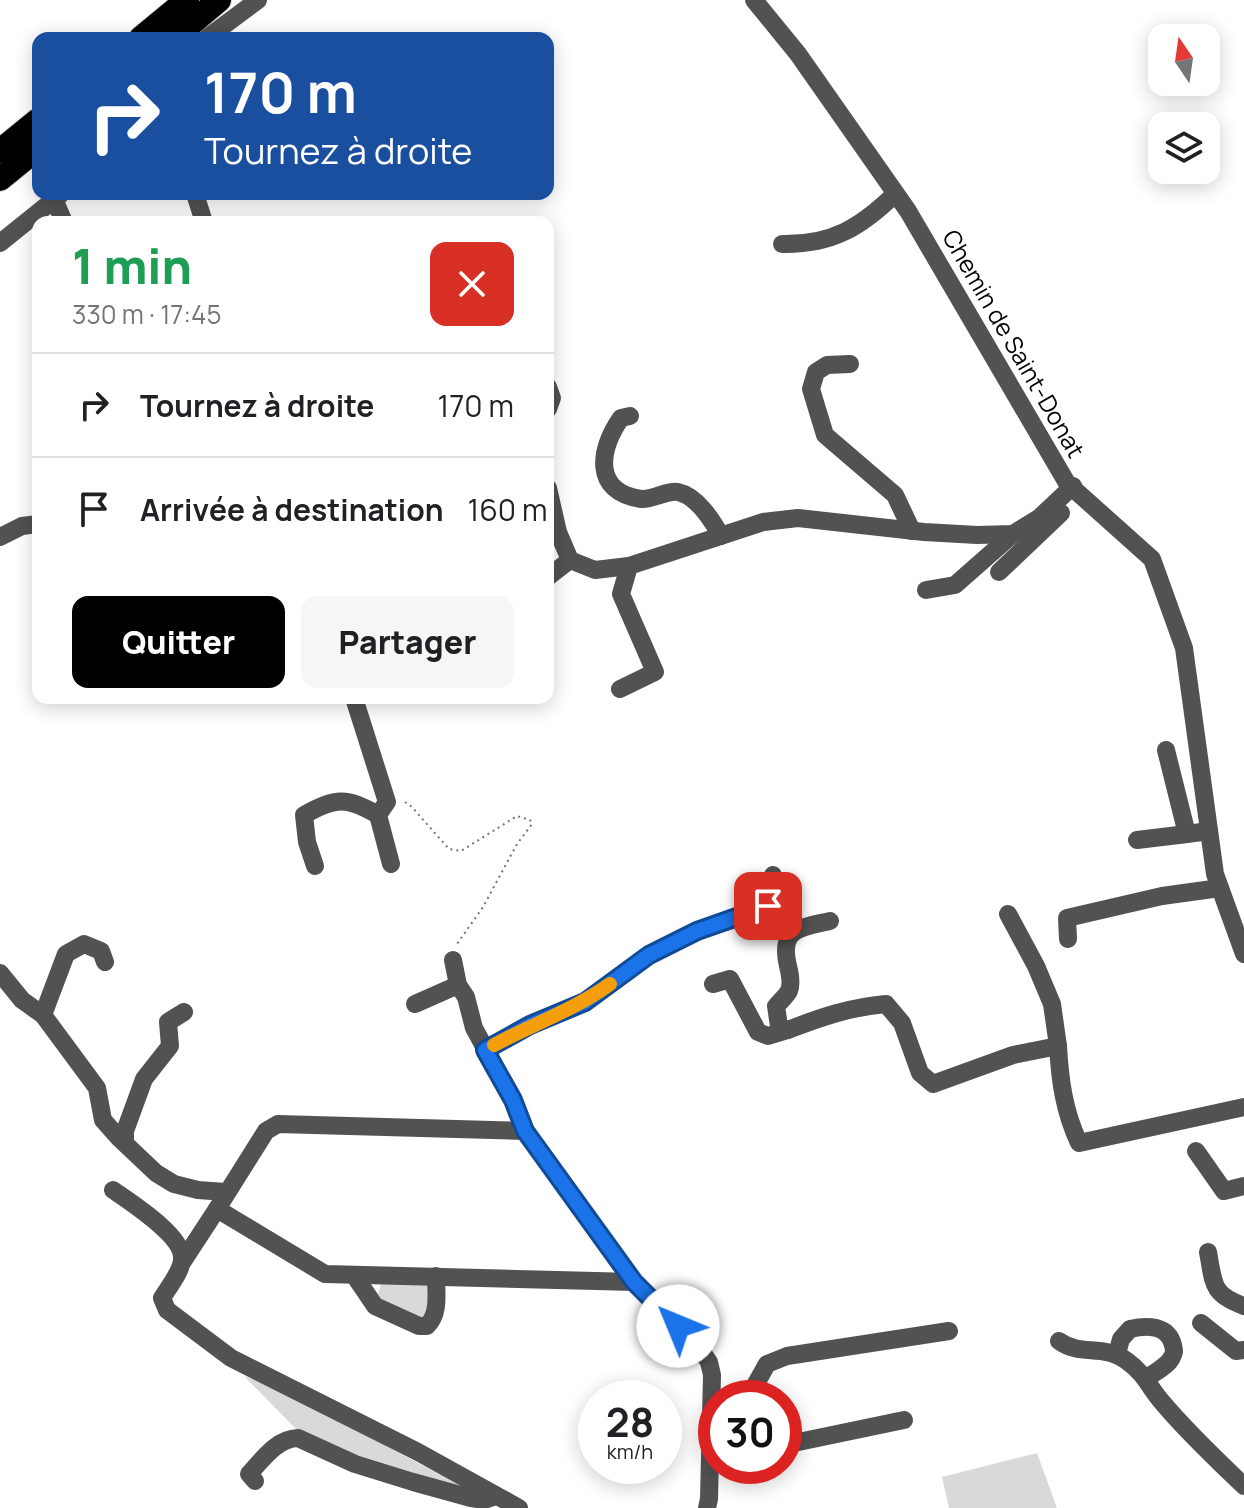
<!DOCTYPE html>
<html lang="fr">
<head>
<meta charset="utf-8">
<style>
	:root { --surface:#fff; --page:#f6f6f6; --text:#202124; --muted:#757577; --line:#e0e0e0; --accent:#000 }
	body { margin:0; font-family:Manrope,sans-serif; background:var(--page); color:var(--text); height:100vh; display:flex; flex-direction:column; font-size:30px; white-space:nowrap }
	* { box-sizing:border-box; margin:0 }
	p { font-size:26px; color:var(--muted) }
	.icon { flex:none; width:44px; height:44px; fill:none; stroke:currentColor; stroke-width:2; stroke-linecap:round; stroke-linejoin:round }
	.map { position:relative; flex:1; overflow:hidden }
	.sheet { position:absolute; left:32px; top:216px; width:522px; height:488px; display:flex; flex-direction:column; background:var(--surface); border-radius:16px; box-shadow:0 4px 20px #0003 }
	.sheet>* { flex:none }
	.top-card { position:absolute; left:32px; top:32px; width:522px; height:168px; border-radius:16px; box-shadow:0 4px 20px #0003; background:#1a4fa0; color:#fff; overflow:hidden }
	.needle { width:52px; rotate:347deg }
	.fabs { position:absolute; left:1148px; top:24px; display:grid; gap:16px }
	.fabs a { display:grid; place-items:center; width:72px; height:72px; border-radius:16px; background:var(--surface); box-shadow:0 4px 20px #0003; font-size:40px }
	.speed { position:absolute; left:578px; top:1380px; display:flex; gap:16px; font-size:40px; font-weight:700; text-align:center }
	.speed>* { display:grid; place-content:center; width:104px; height:104px; border-radius:50%; background:var(--surface); box-shadow:0 4px 20px #0003; line-height:1 }
	.speed small { font-size:20px; font-weight:400 }
	.speed .limit { border:12px solid #d22; background:#fff; color:#111 }
	.pin { position:absolute; display:grid; place-items:center; width:68px; height:68px; color:#fff; margin:-34px; border-radius:16px; box-shadow:0 4px 12px #0006 }
	.me { position:absolute; width:88px; margin:-44px; rotate:315deg; stroke-linejoin:round; filter:drop-shadow(0 0 6px #0008) }
	.turn { display:flex; align-items:center; gap:28px; height:168px; padding:0 40px; font-size:36px }
	.turn .icon { width:104px; height:104px; stroke-width:2.5 }
	.turn b { display:block; font-size:56px; line-height:68px }
	.round { display:grid; place-items:center; flex:none; width:84px; height:84px; border-radius:16px; background:var(--page) }
	.headline { display:flex; align-items:center; justify-content:space-between; height:136px; padding:0 40px }
	h1 { font-size:48px; font-weight:800; line-height:60px; color:#1e9e55 }
	.button { display:flex; gap:16px; margin-top:auto; padding:16px 40px }
	.button a { flex:1; height:92px; border-radius:16px; background:var(--accent); color:#fff; font-size:32px; font-weight:800; line-height:92px; text-align:center }
	.button a+a { background:var(--page); color:var(--text) }
	ul { padding:0; list-style:none }
	li { display:flex; align-items:center; gap:24px; height:104px; padding:0 40px; border-top:2px solid var(--line) }
	li div { flex:1 }
	li b { display:block; font-size:30px }
	li em { font-style:normal }
	.map>svg:first-child { display:block }
	.green { fill:#d9d9d9 }
	.lines { fill:none; stroke-linecap:round; stroke-linejoin:round }
	.highway-casing { stroke:#dbdbdb; stroke-width:26 }
	.path { stroke:#747474; stroke-width:2; stroke-dasharray:2 4; stroke-linecap:butt }
	.minor { stroke:#525252; stroke-width:18 }
	.highway { stroke:#000; stroke-width:24 }
	.route-casing { stroke:#114b97; stroke-width:20 }
	.route { stroke:#1a73e8; stroke-width:14 }
	.slow { stroke:#f59e0b; stroke-width:14 }
	.labels { text-anchor:middle; stroke-width:8; stroke-linejoin:round; paint-order:stroke }
	.street-label { font-size:24px; fill:#000; stroke:#fff }
</style>
</head>
<body>
<div class="map">
<svg width="1244" height="1508" viewBox="0 0 1244 1508">
	<rect width="100%" height="100%" fill="#fff"/>
	<!-- green -->
	<g class="green">
		<path d="M382,1282L428,1285V1314L424,1319L382,1301L378,1293Z"/>
		<path d="M244,1376L283,1391L480,1496L352,1459L298,1431Z"/>
		<path d="M1037,1453L1057,1508H949L942,1477Z"/>
	</g>
	<g class="lines">
		<!-- highway casing -->
		<g class="highway-casing">
			<g id="highway">
				<path d="M141,38L187,0"/>
				<path d="M174,38L219,0"/>
				<path d="M0,151L38,120"/>
				<path d="M0,179L38,148"/>
			</g>
		</g>
		<!-- path -->
		<path class="path" d="M405,802L412,807L449,849L461,851L517,816L530,820L532,824L517,844L483,907L457,944"/>
		<!-- minor -->
		<g class="minor">
			<path d="M754,0L798,54L908,211L1067,483L1152,559L1184,648L1215,874L1244,954"/>
			<path d="M207,38L258,0"/>
			<path d="M195,194L204,222"/>
			<path d="M54,199L64,222"/>
			<path d="M0,243L61,194"/>
			<path d="M782,244C832,245 861,227 895,194"/>
			<path d="M850,364L827,365L816,372L811,389L825,435L895,495L912,531"/>
			<path d="M548,387L552,398L548,409"/>
			<path d="M630,416L621,418C599,449 592,492 641,499C653,500 667,490 678,492C697,496 712,520 721,536"/>
			<path d="M548,488L558,532L570,560L595,570L629,566"/>
			<path d="M0,537L22,526L38,524"/>
			<path d="M999,572L1061,513"/>
			<path d="M548,577L570,560"/>
			<path d="M926,590L955,585L1013,534"/>
			<path d="M620,689L655,672L621,594L629,566L763,522L798,518L924,532L977,535L1013,534L1039,518L1073,486"/>
			<path d="M354,698L387,802L378,815L391,864"/>
			<path d="M1166,750L1187,834L1209,831"/>
			<path d="M1137,840L1187,834"/>
			<path d="M315,866L307,842L304,815C336,797 347,797 378,815"/>
			<path d="M830,921C799,928 779,929 788,966C790,974 792,984 789,991C786,996 780,1002 776,1006L779,1026L788,1030C821,1017 851,1007 886,1004L902,1023L920,1073L933,1084L1013,1055L1058,1046L1052,1004L1036,966L1008,914"/>
			<path d="M1068,939L1067,918L1162,896L1220,888"/>
			<path d="M453,960L458,985L466,997L474,1028L513,1100L525,1131L634,1282L700,1349L709,1362L712,1375L709,1499L707,1508"/>
			<path d="M0,973L22,1000L43,1015L97,1088L103,1120L119,1138L156,1173L174,1184L198,1190L225,1192"/>
			<path d="M713,984L730,979L758,1032L768,1036L788,1030"/>
			<path d="M415,1004L458,985"/>
			<path d="M43,1015L66,954L84,944L101,951L105,962"/>
			<path d="M1058,1046C1060,1081 1064,1111 1079,1143L1244,1107"/>
			<path d="M485,1050L530,1025L585,1002L649,955L697,931L748,915L768,906L776,894L773,875"/>
			<path d="M525,1131L278,1124L266,1131L217,1209L325,1274L634,1282"/>
			<path d="M125,1143V1131L144,1079L170,1046L168,1022L184,1012"/>
			<path d="M1196,1151L1224,1191L1244,1186"/>
			<path d="M113,1190C130,1202 184,1236 182,1259C182,1271 168,1288 162,1298L167,1310L231,1358L418,1452L519,1508"/>
			<path d="M1208,1252C1214,1284 1211,1294 1244,1306"/>
			<path d="M183,1261L217,1209"/>
			<path d="M354,1275L375,1306L419,1326H427C440,1313 436,1293 436,1276"/>
			<path d="M1201,1323L1236,1351L1244,1350"/>
			<path d="M1059,1341C1081,1357 1103,1343 1127,1361C1145,1374 1149,1387 1162,1402C1187,1432 1216,1459 1244,1486"/>
			<path d="M1117,1354L1121,1339L1130,1329C1147,1325 1168,1325 1173,1345C1174,1351 1175,1351 1172,1357C1168,1366 1155,1372 1147,1378"/>
			<path d="M748,1398L767,1364L787,1356L949,1331"/>
			<path d="M784,1445L904,1420"/>
			<path d="M255,1481L249,1474C263,1459 276,1439 298,1438L355,1464L413,1482L471,1498L484,1500L496,1496"/>
		</g>
		<!-- highway -->
		<use href="#highway" class="highway"/>
	</g>
	<g class="lines">
		<!-- route casing -->
		<g class="route-casing">
			<path id="route" d="M678,1326L634,1282L525,1131L513,1100L485,1050L530,1025L585,1002L649,955L697,931L768,906"/>
		</g>
		<!-- route -->
		<use href="#route" class="route"/>
		<!-- slow -->
		<path class="slow" d="M494,1045C533,1024 574,1010 610,984"/>
	</g>
	<g class="labels">
		<!-- street labels -->
		<g class="street-label">
			<text transform="translate(1013 344) rotate(60)" y="8">Chemin de Saint-Donat</text>
		</g>
	</g>
</svg>
<div class="fabs">
<a><svg class="needle" viewBox="-14 -14 28 28"><path d="M0-13l5 13h-10z" fill="#e53935"/><path d="M0 13l5-13h-10z" fill="#757577"/></svg></a>
<a><svg class="icon" aria-label="layers" viewBox="0 0 24 24"><path d="M12 4l9 5-9 5-9-5zM3 14l9 5 9-5"/></svg></a>
</div>
<div class="speed"><div>28<small>km/h</small></div><div class="limit">30</div></div>
<div class="pin" style="left:768px;top:906px;background:#d93025"><svg class="icon" aria-label="arrive" viewBox="0 0 24 24"><path d="M6 21V4h12l-3 4 3 4H6"/></svg></div>
<svg class="me" style="left:678px;top:1326px" viewBox="-20 -20 40 40"><circle r="19" fill="#fff"/><path d="M0-13L10 11 0 6-10 11z" fill="#1a73e8"/></svg>
<div class="top-card">
<div class="turn"><svg class="icon" aria-label="right" viewBox="0 0 24 24"><path d="M7 20v-9h11M14 6l5 5-5 5"/></svg><div><b>170 m</b>Tournez à droite</div></div>
</div>
<section class="sheet">
<div class="headline"><div><h1>1 min</h1><p>330 m · 17:45</p></div><a class="round" style="background:#d93025;color:#fff"><svg class="icon" aria-label="close" viewBox="0 0 24 24"><path d="M6 6l12 12M18 6L6 18"/></svg></a></div>
<ul>
<li><svg class="icon" aria-label="right" viewBox="0 0 24 24"><path d="M7 20v-9h11M14 6l5 5-5 5"/></svg><div><b>Tournez à droite</b></div><em>170 m</em></li>
<li><svg class="icon" aria-label="arrive" viewBox="0 0 24 24"><path d="M6 21V4h12l-3 4 3 4H6"/></svg><div><b>Arrivée à destination</b></div><em>160 m</em></li>
</ul>
<div class="button"><a>Quitter</a><a>Partager</a></div>
</section>
</div>
</body>
</html>
